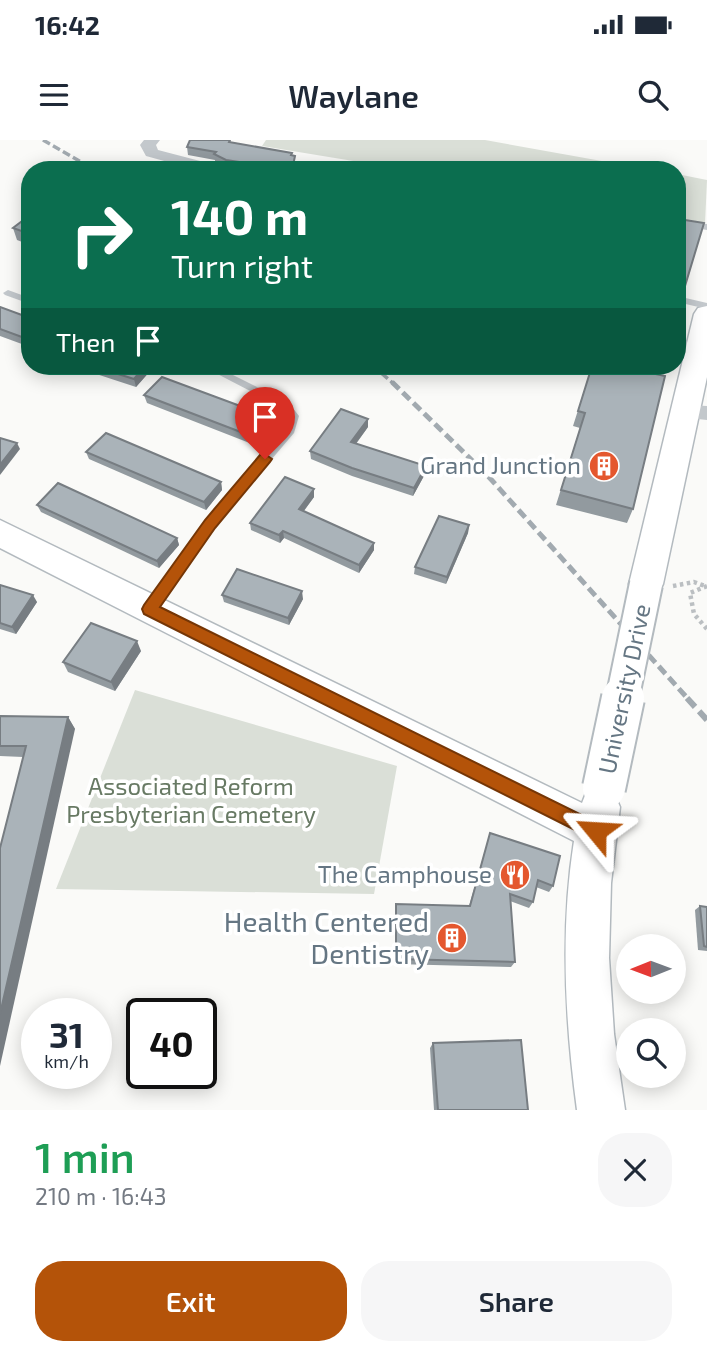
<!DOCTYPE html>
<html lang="en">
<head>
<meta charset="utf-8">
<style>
	:root { --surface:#fff; --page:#f6f6f7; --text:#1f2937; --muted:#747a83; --accent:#b45309 }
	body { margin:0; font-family:"Exo 2",sans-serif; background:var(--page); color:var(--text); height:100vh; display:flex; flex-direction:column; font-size:26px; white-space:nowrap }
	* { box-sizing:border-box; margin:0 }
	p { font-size:23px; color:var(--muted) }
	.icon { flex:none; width:38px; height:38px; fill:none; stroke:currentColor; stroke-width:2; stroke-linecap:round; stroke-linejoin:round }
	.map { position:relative; height:970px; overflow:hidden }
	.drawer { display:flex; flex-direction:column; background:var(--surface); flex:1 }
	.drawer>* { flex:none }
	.hud { position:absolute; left:21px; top:21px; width:665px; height:214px; border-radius:28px; box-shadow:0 4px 18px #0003; background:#0b6e4f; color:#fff; overflow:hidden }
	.needle { width:46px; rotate:269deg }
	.fabs { position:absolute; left:616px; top:794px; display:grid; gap:14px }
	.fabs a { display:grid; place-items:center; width:70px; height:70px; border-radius:50%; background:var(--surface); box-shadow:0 4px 18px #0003; font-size:35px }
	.speed { position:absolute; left:21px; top:858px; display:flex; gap:14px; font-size:35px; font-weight:700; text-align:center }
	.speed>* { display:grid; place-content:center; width:91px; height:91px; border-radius:50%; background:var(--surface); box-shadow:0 4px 18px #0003; line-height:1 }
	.speed small { font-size:18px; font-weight:400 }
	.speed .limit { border:4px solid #111; border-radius:10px; background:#fff; color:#111 }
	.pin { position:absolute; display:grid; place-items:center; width:60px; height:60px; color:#fff; margin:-72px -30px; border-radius:50% 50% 50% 0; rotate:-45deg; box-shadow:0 0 7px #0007 }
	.pin .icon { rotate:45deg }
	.me { position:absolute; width:77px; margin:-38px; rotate:297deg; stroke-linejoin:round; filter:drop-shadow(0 0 5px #0008) }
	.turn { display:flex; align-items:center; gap:24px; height:147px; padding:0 35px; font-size:32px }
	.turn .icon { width:91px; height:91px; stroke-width:2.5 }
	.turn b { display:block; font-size:49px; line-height:60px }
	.then { display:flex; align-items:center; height:66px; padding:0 35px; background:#0003; gap:14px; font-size:26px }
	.round { display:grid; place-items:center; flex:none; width:74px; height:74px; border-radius:28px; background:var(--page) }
	.overview { display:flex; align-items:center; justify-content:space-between; height:119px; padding:0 35px }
	h1 { font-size:42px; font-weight:600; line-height:52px; color:#1e9e55 }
	.cta { display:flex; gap:14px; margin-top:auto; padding:14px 35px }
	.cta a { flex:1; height:80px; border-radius:28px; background:var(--accent); color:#fff; font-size:28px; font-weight:600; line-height:80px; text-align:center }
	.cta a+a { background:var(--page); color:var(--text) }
	.status { display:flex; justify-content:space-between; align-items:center; height:49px; padding:0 35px; background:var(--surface); direction:ltr }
	.status svg { height:19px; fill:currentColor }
	header { display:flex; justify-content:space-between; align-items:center; height:91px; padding:0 35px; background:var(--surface); font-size:32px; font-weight:600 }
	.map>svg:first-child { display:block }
	.green { fill:#dadfd7 }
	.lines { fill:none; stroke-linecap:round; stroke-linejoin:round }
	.secondary-casing { stroke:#b3babf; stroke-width:3 }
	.path { stroke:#bbbfc2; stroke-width:4.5; stroke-dasharray:3.5 3.5; stroke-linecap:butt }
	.lane { fill:#c3c8cc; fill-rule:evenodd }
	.street { fill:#c3c8cc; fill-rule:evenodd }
	.secondary { fill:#fff; fill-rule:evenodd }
	.rail-far2 { stroke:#a2aab0; stroke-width:3.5; stroke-dasharray:8 3.5; stroke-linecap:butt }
	.rail-far1 { stroke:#a2aab0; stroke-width:5; stroke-dasharray:10 5; stroke-linecap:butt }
	.rail { stroke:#a2aab0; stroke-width:6; stroke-dasharray:12 6; stroke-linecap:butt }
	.secondary-bridge-far1-casing { stroke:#b3babf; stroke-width:36; stroke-linecap:butt }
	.secondary-bridge-casing { stroke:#b3babf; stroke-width:46; stroke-linecap:butt }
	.secondary-bridge-far1 { stroke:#fff; stroke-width:32 }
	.secondary-bridge { stroke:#fff; stroke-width:42 }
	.wall { fill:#929a9f }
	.shaded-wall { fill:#777d82 }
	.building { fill:#aab3b9; stroke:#777d82; stroke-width:2 }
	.route { fill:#b45309; stroke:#753606; stroke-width:2 }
	.labels { text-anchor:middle; stroke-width:7; stroke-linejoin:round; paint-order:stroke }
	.poi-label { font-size:24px; fill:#657683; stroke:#fff; text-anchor:end }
	.street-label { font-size:24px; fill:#657683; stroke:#fff }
	.park-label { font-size:24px; fill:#687a64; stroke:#fff }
	.near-poi-label { font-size:28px; fill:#657683; stroke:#fff; text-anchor:end }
</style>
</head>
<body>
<div class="status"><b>16:42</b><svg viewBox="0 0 49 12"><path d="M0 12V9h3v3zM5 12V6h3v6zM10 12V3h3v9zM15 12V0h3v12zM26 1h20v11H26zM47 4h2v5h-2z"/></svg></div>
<header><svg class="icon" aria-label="menu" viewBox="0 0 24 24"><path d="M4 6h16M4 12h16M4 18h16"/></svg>Waylane<svg class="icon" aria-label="search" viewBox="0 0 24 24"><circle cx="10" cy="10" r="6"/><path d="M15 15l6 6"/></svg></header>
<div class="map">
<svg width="707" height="970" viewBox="0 0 707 970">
	<rect width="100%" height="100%" fill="#fafaf8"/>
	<!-- green -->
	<g class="green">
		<path d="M266,0H485L652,30H408L262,6Z"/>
		<path d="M677,34L707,40L705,84L677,79Z"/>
		<path d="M135,550L397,626L374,754L56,749Z"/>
	</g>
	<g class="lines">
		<!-- secondary casing -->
		<g class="secondary-casing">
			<g id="secondary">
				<path d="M707,166V237L663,444L658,454L646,458L634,454L629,444L694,174L698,168Z"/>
				<path d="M0,380L582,663L586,653L600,648L614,653L620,667L611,743L609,818L614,894L625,970H577C565,881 560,790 574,701L0,408Z"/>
			</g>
		</g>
		<!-- path -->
		<g class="path">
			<path d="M673,446L694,442L705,446"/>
			<path d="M707,446L690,453L694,474L707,489"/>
		</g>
		<!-- lane -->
		<g class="lane">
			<path d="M677,80L707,84V90L677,85Z"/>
			<path d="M8,150L30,158V164L5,155L3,153Z"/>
			<path d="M677,156L707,163V169L677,162Z"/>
			<path d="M202,226H215L289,263L299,276L294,293L214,387L153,473H145L143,469L145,465L206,381L285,289L289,277L281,267Z"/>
		</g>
		<!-- street -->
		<g class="street">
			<path d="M144,0H160L156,5L158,10L223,27L225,30H197L146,16L140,5Z"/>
			<path d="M677,199L705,206L707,211L698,216L677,211Z"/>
			<path d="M686,265L707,266V280L679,277L676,272L679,267Z"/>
		</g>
		<!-- secondary -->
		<use href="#secondary" class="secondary"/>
		<!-- rail-far2 -->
		<g class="rail-far2">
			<path d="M43,0L95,30"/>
			<path d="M373,226L394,244"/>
		</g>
		<!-- rail-far1 -->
		<path class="rail-far1" d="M392,242L488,336L689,560"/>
		<!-- rail -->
		<path class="rail" d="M687,558L707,580"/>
		<!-- secondary-bridge-far1 casing -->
		<g class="secondary-bridge-far1-casing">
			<path id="secondary-bridge-far1" d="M622,560L646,444"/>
		</g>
		<!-- secondary-bridge casing -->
		<g class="secondary-bridge-casing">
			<path id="secondary-bridge" d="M604,648L623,558"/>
		</g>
		<!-- secondary-bridge-far1 -->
		<use href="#secondary-bridge-far1" class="secondary-bridge-far1"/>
		<!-- secondary-bridge -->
		<use href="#secondary-bridge" class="secondary-bridge"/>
	</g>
	<!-- wall -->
	<g class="wall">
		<path d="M234,3L292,13V16H295L294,30H238L227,28L215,22V20L188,15L187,7Z"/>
		<path d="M30,75V105L17,100L13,88Z"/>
		<path d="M677,97L685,146L682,154L677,153Z"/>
		<path d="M0,167L30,178V207L0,196Z"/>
		<path d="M83,226H150L151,230L136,247L84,230Z"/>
		<path d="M592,226L633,369L627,383L556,365L580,288L573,286Z"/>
		<path d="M144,255L275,279V287L260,307L147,263Z"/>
		<path d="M368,287L356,304L426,326L425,334L413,356L352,336L311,319L310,311Z"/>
		<path d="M86,312L221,342L222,350L206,370L89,319Z"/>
		<path d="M314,349V357L304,371L374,410L359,433L284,398L280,403L251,390L250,383Z"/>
		<path d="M37,365L177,398L179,405L159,428L41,372Z"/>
		<path d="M469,385L468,393L446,444L414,434L415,427Z"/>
		<path d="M0,445L37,462L16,494L0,489Z"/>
		<path d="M222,455L303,459L289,485L224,462Z"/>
		<path d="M141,511L115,551L68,532L63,522Z"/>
		<path d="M0,576L68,577L75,589L23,617L0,616Z"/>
		<path d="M490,693L553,746L549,752L536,747L533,762L529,768L510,761L515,822L511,827L395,824L396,764L469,766Z"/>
		<path d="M700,766L707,767V811L698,810L695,770Z"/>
		<path d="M433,903L528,970H434L430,908Z"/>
	</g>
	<!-- shaded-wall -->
	<g class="shaded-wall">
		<path d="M145,226H150L151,230L136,247L134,239Z"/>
		<path d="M275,279V287L260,307L259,299Z"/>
		<path d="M368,279V287L351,310V302Z"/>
		<path d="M17,303L20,309L0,335V325Z"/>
		<path d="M426,326L425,334L413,356L414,348Z"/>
		<path d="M221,342L222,350L206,370L204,362Z"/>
		<path d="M314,349V357L299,377V369Z"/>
		<path d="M469,385L468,393L446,444L447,437Z"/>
		<path d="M283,391L284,398L280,403L279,395Z"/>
		<path d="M177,398L179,405L159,428L157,421Z"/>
		<path d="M374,403V410L359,433V425Z"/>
		<path d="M302,451L303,459L289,485L288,478Z"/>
		<path d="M33,455L37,462L16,494L12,487Z"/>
		<path d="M137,501L141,511L115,551L111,542Z"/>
		<path d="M68,577L75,589L0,926V874Z"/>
	</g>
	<!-- building -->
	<g class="building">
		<path d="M190,0H230L229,2L292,13L291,15L295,16L292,30L226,20L214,14L216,12L187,7Z"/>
		<path d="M30,75V94L13,88Z"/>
		<path d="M685,80L704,83L685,146L677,144V97H679Z"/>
		<path d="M0,167L30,178V200L0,189Z"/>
		<path d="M93,226H145L134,239Z"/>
		<path d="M592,226H618L665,236L633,369L561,350L585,273L578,271Z"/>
		<path d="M162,237L275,279L259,299L144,255Z"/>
		<path d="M341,269L368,279L351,302L426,326L414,348L352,328L310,311Z"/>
		<path d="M106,293L221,342L204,362L86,312Z"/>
		<path d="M0,298L17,303L0,325Z"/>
		<path d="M285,337L314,349L299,369L374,403L359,425L283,391L279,395L250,383Z"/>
		<path d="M58,343L177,398L157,421L37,365Z"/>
		<path d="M439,376L469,385L447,437L415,427Z"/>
		<path d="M237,429L302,451L288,478L222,455Z"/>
		<path d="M0,445L33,455L12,487L0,483Z"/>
		<path d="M91,483L137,501L111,542L63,522Z"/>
		<path d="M0,576L68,577L0,874V708L26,606H0Z"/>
		<path d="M490,693L560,716L553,746L538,740L533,762L510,754L515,822L396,819V764L470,766Z"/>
		<path d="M700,766L707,767V807L704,806Z"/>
		<path d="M521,900L528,970H438L433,903Z"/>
	</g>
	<!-- route -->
	<path class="route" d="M265,314L272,319L270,322L215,388L160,467L602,685L605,691L602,697L596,700L589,697L144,474L142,469L144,465L205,380L260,315Z"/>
	<!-- icons -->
	<defs>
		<g id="building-disc" transform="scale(1.575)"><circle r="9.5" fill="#e4572e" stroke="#fff"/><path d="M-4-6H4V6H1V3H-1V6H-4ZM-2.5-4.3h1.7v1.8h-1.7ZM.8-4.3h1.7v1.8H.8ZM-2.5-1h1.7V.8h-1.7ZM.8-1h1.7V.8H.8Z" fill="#fff"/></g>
		<g id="restaurant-disc" transform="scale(1.575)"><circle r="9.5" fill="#e4572e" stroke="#fff"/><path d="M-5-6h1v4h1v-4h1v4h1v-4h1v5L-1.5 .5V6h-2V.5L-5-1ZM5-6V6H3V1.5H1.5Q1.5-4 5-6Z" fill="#fff"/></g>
	</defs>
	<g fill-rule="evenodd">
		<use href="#building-disc" x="604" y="326"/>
		<use href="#restaurant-disc" x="515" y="735"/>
		<use href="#building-disc" x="452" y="798"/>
	</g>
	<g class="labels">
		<!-- poi labels -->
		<g class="poi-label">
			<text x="581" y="334">Grand Junction</text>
			<text x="492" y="743">The Camphouse</text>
		</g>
		<!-- street labels -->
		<g class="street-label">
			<text transform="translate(625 549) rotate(-78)" y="8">University Drive</text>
		</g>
		<!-- park labels -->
		<g class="park-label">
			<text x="191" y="655">Associated Reform<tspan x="191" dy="28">Presbyterian Cemetery</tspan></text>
		</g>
		<!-- near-poi labels -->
		<g class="near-poi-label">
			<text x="429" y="792">Health Centered<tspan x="429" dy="32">Dentistry</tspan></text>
		</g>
	</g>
</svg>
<div class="fabs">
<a><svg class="needle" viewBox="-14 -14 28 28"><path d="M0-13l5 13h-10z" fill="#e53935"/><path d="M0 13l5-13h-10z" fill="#747a83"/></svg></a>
<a><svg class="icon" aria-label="search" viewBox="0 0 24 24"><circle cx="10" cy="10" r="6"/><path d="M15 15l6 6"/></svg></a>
</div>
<div class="speed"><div>31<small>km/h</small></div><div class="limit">40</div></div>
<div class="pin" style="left:265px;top:319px;background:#d93025"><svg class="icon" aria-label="arrive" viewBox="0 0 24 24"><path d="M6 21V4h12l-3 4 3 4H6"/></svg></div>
<svg class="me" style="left:596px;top:691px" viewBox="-20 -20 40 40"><path d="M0-17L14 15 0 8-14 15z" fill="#b45309" stroke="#fff" stroke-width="4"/></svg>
<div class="hud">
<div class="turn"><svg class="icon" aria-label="right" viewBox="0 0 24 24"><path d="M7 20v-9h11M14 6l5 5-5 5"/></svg><div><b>140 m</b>Turn right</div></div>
<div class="then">Then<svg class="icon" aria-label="arrive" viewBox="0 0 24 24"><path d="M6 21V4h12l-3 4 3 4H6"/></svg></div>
</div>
</div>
<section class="drawer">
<div class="overview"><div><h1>1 min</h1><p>210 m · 16:43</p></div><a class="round"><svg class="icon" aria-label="close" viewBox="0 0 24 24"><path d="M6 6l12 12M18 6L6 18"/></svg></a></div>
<div class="cta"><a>Exit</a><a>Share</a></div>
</section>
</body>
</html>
